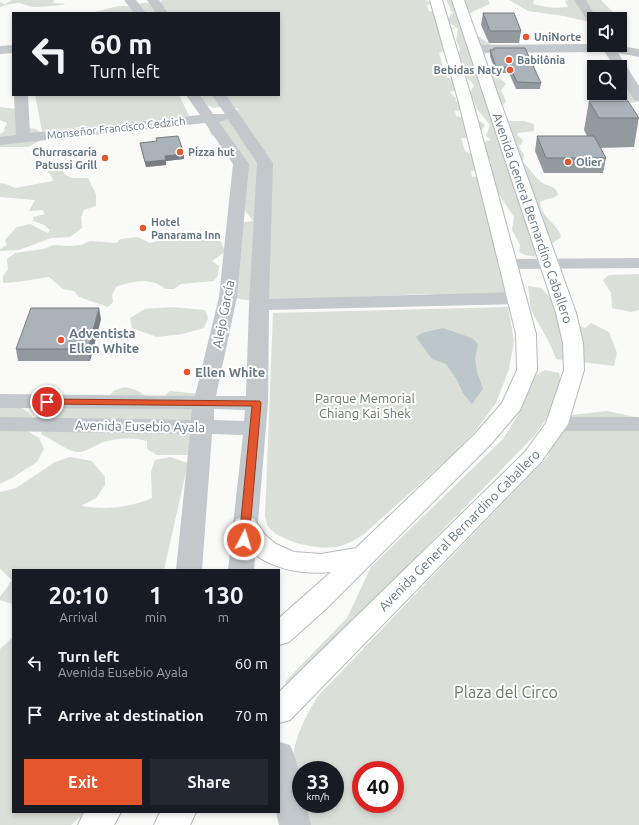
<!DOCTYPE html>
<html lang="en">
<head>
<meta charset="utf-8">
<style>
	:root { --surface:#171b24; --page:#242831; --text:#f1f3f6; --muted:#9ea1a6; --accent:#e4572e }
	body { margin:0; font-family:Ubuntu,sans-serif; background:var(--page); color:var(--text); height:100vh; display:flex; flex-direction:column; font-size:15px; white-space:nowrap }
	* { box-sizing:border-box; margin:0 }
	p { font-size:13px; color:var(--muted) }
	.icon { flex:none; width:22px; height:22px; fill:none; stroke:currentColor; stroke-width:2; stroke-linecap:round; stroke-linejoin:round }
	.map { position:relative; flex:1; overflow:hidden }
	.drawer { position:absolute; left:12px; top:569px; width:268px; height:244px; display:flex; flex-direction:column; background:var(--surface); border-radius:0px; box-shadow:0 2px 6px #0003 }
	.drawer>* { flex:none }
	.guide { position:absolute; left:12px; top:12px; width:268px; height:84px; border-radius:0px; box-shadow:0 2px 6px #0003; background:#171b24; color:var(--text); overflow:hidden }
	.buttons { position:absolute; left:587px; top:12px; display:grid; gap:8px }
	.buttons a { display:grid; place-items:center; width:40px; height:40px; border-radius:0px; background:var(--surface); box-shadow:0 2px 6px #0003; font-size:20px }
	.speed { position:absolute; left:292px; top:761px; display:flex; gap:8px; font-size:20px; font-weight:700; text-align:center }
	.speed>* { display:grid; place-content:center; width:52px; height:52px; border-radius:50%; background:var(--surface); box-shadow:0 2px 6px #0003; line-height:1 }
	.speed small { font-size:10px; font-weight:400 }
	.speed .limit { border:6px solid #d22; background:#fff; color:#111 }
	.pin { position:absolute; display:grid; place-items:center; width:34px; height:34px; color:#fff; margin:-17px; border:2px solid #fff; border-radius:50%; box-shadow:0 1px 4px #0007 }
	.me { position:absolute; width:44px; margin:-22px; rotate:5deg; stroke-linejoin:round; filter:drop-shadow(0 0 3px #0008) }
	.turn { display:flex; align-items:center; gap:14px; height:84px; padding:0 12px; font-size:18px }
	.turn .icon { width:52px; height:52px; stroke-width:2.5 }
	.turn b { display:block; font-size:28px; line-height:34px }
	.eta { display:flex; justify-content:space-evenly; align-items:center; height:68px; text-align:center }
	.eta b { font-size:24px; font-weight:700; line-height:28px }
	.action { display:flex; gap:8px; margin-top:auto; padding:8px 12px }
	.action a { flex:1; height:46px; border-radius:0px; background:var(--accent); color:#fff; font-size:16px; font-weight:700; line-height:46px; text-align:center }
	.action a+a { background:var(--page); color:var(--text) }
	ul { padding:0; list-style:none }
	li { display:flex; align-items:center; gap:12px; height:52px; padding:0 12px }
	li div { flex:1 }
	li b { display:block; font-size:15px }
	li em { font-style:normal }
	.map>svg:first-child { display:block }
	.green { fill:#dadfd7; fill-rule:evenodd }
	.water { fill:#bbc7cb }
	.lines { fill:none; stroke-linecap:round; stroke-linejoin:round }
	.major-casing { stroke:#b5babe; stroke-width:2 }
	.minor { fill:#c3c8cc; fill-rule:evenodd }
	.major { fill:#fff; fill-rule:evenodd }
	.wall { fill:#929a9f }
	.shaded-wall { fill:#777d82 }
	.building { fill:#aab3b9; stroke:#777d82 }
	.route { fill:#e4572e; stroke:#94391e }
	.poi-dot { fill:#e4572e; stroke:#fff; stroke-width:1.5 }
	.labels { text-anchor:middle; stroke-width:4; stroke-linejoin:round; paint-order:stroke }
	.far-poi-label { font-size:11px; font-weight:bold; fill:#657683; stroke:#fff; text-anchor:start }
	.far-street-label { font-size:11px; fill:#657683; stroke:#fff }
	.street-label { font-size:13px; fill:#657683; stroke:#fff }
	.poi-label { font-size:13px; font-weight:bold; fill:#657683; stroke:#fff; text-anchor:start }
	.park-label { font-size:13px; fill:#687a64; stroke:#fff }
	.near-park-label { font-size:16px; fill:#687a64; stroke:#fff }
</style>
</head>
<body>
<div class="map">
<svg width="639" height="825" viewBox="0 0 639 825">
	<rect width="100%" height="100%" fill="#fafaf8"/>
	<!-- green -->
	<g class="green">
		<path d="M12,0H54L53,3L66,4C56,6 43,7 32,7C28,6 24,4 20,3C14,3 5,5 0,7V2L5,4Z"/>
		<path d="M161,0H425L431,3L427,6L429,12L434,10L440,24L454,28L451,31L446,32L453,33V36L442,38L441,41L455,43L457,46L451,50L439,53L443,67L452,72L446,77L469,83L468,87L450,92L456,99L455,101L466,103L472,108L455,111L456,116L480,121L485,125L475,139L461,138L465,151L486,161L483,169L471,171L472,177L480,176L481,181L478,185C482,201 491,196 497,206C501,214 499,215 507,222L504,225L505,237L512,243L509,251L513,286L505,290L506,296L425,294L252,301L228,297L239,223L259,220L253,221L244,209L229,140L211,135L209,128L239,109L226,106L213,108L208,105L209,108L202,100V95H279V13H144L138,5L141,3L162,2Z"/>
		<path d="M446,0H488L490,4L474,11L468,15L476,35L492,45L484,55L488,75L502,80L506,84L501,90L506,101L501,107L505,121H524L534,124V131L518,133L517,135L523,140L521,145H518L524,155L523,162C529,168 534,176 541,182C547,187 557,185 558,195C552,200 546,198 540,202C540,216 559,225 561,237L550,245L539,257L525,255L519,252L520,245L512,230L514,217L497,191L491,170V162L483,151L481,143L491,140L486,136L490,125L477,109L470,92L474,86C472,80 465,78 462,72L464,66L461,59L458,57L460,49L456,40L458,29L447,21L451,14L454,13L450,10V7Z"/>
		<path d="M509,0H534L533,4C545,7 555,9 568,7L565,1L568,0H601L616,15V19H594V23L563,16L528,11Z"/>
		<path d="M118,6H127L137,9L136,13H91Z"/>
		<path d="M620,83L639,92V102C625,105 627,99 618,96C611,94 604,94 598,93H620Z"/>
		<path d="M35,95H179L189,116L42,131Z"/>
		<path d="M0,107L17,109L29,128L36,129L43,134L40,141L28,147H0V134L5,131L4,129L7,123L0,120Z"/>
		<path d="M53,167H62L64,174L72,178H88L96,194V206L84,210L81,217L82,228L70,237L51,238L19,250L0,251V249L7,245L5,240L17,227L30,224L48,233L50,230L44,225L34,221L33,217L45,214L42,210L29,211L35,200L0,197V183L6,184L15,188L53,181L51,175L47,172Z"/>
		<path d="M172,231L181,233L185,238L221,241L225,252L212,261L219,266L218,275L214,281L181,284L174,289H165C153,277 131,281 116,287L112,295L113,302L108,307L79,297L74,291L63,289L49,277C35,279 17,283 3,283V276L8,269L7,259L15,253L43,249L54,245L69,246L81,245L90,241L117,243L120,239L138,237L150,243L162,240L167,234Z"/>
		<path d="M639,274V310L631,312L612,308L611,293L603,280L609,275Z"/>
		<path d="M528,286L541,288L554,301L559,318L585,328L591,323L609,332L617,353L614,366L556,359L550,344L531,310Z"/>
		<path d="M171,307L205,310L208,318L204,328L182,334L157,337L132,328L130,318L145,309Z"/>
		<path d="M508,307L514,341L509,369L496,403L474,433L451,456L364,534C355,540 347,545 336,547C318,550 278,542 267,525C266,522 266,519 265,516L273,313Z"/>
		<path d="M545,370L559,373L563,389L554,408L535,435L385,589L291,690L285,682L347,618L371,567L503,439L520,412L535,376Z"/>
		<path d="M124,387C139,390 144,392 153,406L170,391L200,394L192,455H157L147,449V441C132,437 115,438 101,443C94,446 87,451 80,452C69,453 52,439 41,434L46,417L56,409L67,403L105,405L113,391Z"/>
		<path d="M0,404C12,405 24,406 32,416L29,432L39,438L44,449L37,462L12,478L0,484Z"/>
		<path d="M607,411L639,418V825H301C298,808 292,787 292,769C292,743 304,718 318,696L548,456L551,436L572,415ZM301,770H335V804H301ZM361,770H395V804H361Z"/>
		<path d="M70,457L92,461L105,477V485L96,498L81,506C109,510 126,508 152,498L151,472L155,460L170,457L188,463L164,570H13V604L0,600V597L12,580L0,569V492L16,488L55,462Z"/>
		<path d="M13,637V812H86L71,825H0V649Z"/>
	</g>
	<!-- water -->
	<path class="water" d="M443,328L472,338L478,344L475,359L477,372L483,389L472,404L463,393L456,378L446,364L432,359L416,337L422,333Z"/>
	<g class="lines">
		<!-- major casing -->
		<g class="major-casing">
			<g id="major">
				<path d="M430,0H442L473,103L536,334L537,370L520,410L491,444L327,608L289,642L279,645V618L331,572C303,575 266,569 246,546C241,540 237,532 233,525L236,519L245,516L254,519L265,535L276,544L294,552L321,554L356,548L475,434L502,403L517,370L516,334L459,103Z"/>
				<path d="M452,0H464L576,313L583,343L584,370L568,424L541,462L290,720L279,723V692L525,452L546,423L564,370L563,343L556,313Z"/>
				<path d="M84,812H121L114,825H78Z"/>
				<path d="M160,812H196L190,825H154Z"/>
			</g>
		</g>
		<!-- minor -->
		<g class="minor">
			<path d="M124,0H136L146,13H134Z"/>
			<path d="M147,0H159L168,13H156Z"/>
			<path d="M574,0H586L597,19H594V27L590,25Z"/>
			<path d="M594,44L613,45L639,49V57L618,53L639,86V101L634,100L620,77V67H614L605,52L475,53L471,52L469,49L471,46L475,45Z"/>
			<path d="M13,45V53L0,54V46Z"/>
			<path d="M14,95H28L30,133L200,115L186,95H200L213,114H225L212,95H226L273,163L269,299L517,292L524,294L526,298L524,302L517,304L269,310L268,403L254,570H228L243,435L212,434L202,570H176L190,434L0,431V417L191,420L192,409L0,408V394L195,396L219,297L233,164L205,123L0,145V137L16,135ZM227,118L257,163L249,305L246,396H216L237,297L249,164L219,122L226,120ZM214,409L245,410L244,421L214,420Z"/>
			<path d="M639,258V268L507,269L501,268L498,264L501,260L507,259Z"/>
			<path d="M557,417H639V431H557L549,429L546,424L549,419Z"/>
			<path d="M279,742L290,745C299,764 301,783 301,804H306L311,825H279L276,812H279Z"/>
		</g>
		<!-- major -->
		<use href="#major" class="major"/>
	</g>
	<!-- wall -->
	<g class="wall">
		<path d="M483,13L521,31L519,43H489L481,25Z"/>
		<path d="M494,48L541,83L540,89H516L509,73H496L490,56V50H493Z"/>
		<path d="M589,101L639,117L634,147L600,148L606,158L603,173H544L535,151L537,136H587L584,130Z"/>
		<path d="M156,138L184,154V159L166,161V165L146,167L141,148L140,143L156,142Z"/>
		<path d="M101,319L90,361H18L16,349Z"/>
	</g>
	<!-- shaded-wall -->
	<g class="shaded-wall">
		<path d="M184,154V159L166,161V165L146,167L145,162L165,156Z"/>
		<path d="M99,308L101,319L90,361L88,349Z"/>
	</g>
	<!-- building -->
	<g class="building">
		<path d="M483,13H514L521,31H490Z"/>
		<path d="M494,48H525L541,83L517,82L510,67H496L490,50H494Z"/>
		<path d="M589,101H628L639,118H599Z"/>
		<path d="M178,136L184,154L165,156L166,160L145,162L140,143L157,141L156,138Z"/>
		<path d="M537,136H594L606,158H546Z"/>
		<path d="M31,308H99L88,349H16Z"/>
	</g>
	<!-- route -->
	<path class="route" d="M47,399L260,401L261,403L249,540L248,543H240L239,540L252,406L44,404L43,402Z"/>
	<!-- markers -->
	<g class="poi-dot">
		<circle cx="526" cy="37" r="4"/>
		<circle cx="509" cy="60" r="4"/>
		<circle cx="510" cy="70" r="4"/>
		<circle cx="180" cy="152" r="4"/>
		<circle cx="105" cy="158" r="4"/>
		<circle cx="568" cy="162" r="4"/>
		<circle cx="143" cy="228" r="4"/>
		<circle cx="61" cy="340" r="4"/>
		<circle cx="187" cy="372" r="4"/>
	</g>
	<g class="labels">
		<!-- far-poi labels -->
		<g class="far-poi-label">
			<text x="534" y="41">UniNorte</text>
			<text x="517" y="64">Babilônia</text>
			<text x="502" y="74" text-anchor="end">Bebidas Naty</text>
			<text x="97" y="156" text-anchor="end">Churrascaria<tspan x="97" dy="13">Patussi Grill</tspan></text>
			<text x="188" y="156">Pizza hut</text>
			<text x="576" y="166">Olier</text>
			<text x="151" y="226">Hotel<tspan x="151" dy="13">Panarama Inn</tspan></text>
		</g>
		<!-- far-street labels -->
		<g class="far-street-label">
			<text transform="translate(116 128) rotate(-6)" y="4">Monseñor Francisco Cedzich</text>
		</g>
		<!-- street labels -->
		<g class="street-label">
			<text transform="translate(533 218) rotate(71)" y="5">Avenida General Bernardino Caballero</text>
			<text transform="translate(223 314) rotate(-79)" y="5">Alejo García</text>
			<text transform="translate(140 426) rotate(1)" y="5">Avenida Eusebio Ayala</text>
			<text transform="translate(459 530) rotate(-45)" y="5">Avenida General Bernardino Caballero</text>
		</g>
		<!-- poi labels -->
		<g class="poi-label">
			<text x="69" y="338">Adventista<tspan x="69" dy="15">Ellen White</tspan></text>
			<text x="195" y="377">Ellen White</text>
		</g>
		<!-- park labels -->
		<g class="park-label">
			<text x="365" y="403">Parque Memorial<tspan x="365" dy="15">Chiang Kai Shek</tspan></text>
		</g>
		<!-- near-park labels -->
		<g class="near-park-label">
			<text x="506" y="698">Plaza del Circo</text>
		</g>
	</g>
</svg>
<div class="buttons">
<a><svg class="icon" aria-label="sound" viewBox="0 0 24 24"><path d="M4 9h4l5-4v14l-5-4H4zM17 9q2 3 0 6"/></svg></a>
<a><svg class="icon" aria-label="search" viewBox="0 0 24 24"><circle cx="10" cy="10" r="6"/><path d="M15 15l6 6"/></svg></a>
</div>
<div class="speed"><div>33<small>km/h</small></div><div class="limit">40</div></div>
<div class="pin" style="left:47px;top:402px;background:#d93025"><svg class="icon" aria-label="arrive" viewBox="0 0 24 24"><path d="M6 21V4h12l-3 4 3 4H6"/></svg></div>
<svg class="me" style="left:244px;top:540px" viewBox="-20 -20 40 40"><circle r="17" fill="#e4572e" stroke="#fff" stroke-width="3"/><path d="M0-11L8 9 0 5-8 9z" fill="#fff"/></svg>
<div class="guide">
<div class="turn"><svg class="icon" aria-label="left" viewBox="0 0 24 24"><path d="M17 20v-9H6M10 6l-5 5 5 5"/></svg><div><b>60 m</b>Turn left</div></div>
</div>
<section class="drawer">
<div class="eta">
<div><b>20:10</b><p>Arrival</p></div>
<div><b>1</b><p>min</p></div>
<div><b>130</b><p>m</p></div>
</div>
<ul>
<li><svg class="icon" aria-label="left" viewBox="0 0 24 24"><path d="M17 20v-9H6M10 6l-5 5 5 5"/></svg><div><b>Turn left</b><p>Avenida Eusebio Ayala</p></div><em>60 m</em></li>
<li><svg class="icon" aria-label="arrive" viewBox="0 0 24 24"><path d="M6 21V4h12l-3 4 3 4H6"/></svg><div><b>Arrive at destination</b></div><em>70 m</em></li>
</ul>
<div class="action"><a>Exit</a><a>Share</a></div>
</section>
</div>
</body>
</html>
